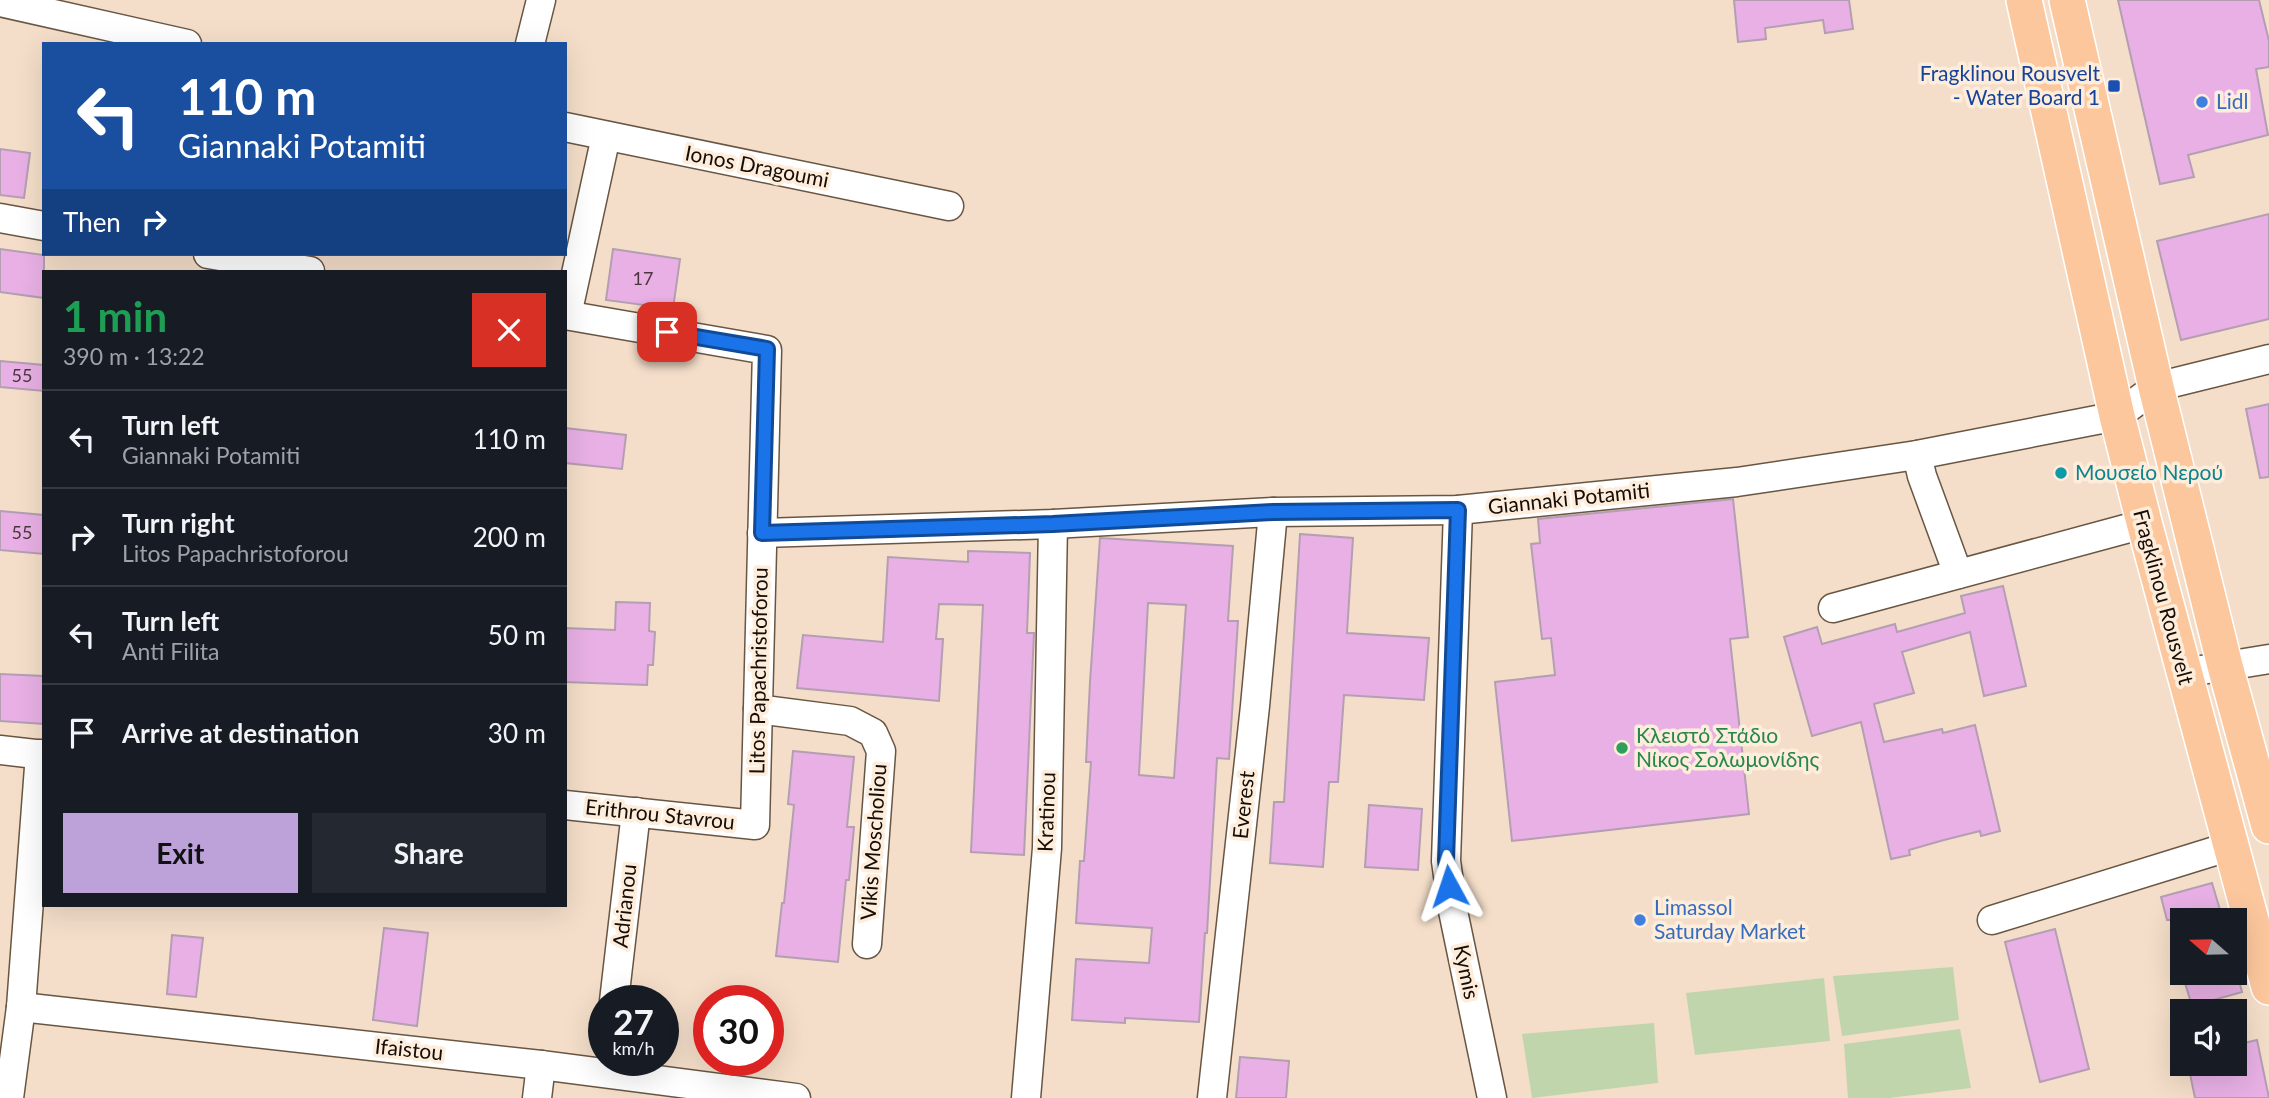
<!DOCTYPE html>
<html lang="en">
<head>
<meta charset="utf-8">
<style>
	:root { --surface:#171b24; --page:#242831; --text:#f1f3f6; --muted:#9ea1a6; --line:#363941; --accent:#bca2d9 }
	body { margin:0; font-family:Lato,sans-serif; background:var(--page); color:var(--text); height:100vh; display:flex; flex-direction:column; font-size:26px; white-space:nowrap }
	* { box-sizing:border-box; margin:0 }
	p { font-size:23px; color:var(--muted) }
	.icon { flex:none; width:38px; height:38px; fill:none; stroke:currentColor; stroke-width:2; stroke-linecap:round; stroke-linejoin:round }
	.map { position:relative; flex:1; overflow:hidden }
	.drawer { position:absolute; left:42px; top:270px; width:525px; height:637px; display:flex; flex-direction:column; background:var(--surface); border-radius:0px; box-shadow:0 7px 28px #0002 }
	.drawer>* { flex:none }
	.guide { position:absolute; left:42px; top:42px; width:525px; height:214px; border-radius:0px; box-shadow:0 7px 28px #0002; background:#1a4fa0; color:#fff; overflow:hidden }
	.needle { width:46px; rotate:290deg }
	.fabs { position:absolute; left:2170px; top:908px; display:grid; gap:14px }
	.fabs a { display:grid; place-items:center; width:77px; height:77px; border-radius:0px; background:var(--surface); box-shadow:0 7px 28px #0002; font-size:35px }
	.speed { position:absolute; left:588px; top:985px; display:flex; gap:14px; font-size:35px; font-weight:700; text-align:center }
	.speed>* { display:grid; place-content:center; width:91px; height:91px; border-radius:50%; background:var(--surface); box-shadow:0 7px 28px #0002; line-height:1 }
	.speed small { font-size:18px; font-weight:400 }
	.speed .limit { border:10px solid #d22; background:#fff; color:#111 }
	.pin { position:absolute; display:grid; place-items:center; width:60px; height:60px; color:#fff; margin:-30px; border-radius:14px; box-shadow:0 4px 10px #0006 }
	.me { position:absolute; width:77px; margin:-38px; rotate:355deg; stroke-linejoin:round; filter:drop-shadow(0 0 5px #0008) }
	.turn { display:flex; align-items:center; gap:24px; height:147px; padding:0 21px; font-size:32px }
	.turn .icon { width:91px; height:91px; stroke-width:2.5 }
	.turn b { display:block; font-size:49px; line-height:60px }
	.then { display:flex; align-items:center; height:66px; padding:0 21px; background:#0003; gap:14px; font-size:26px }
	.round { display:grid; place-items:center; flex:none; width:74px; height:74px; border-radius:0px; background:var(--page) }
	.head { display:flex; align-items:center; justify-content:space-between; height:119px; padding:0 21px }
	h1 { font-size:42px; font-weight:700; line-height:52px; color:#1e9e55 }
	.primary-button { display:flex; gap:14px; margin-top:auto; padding:14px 21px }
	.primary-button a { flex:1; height:80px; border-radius:0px; background:var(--accent); color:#111; font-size:28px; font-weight:700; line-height:80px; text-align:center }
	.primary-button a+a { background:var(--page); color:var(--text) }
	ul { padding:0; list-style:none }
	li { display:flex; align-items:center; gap:21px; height:98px; padding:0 21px; border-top:2px solid var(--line) }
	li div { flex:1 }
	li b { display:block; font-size:26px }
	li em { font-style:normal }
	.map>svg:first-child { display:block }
	.green { fill:#c1d5ad }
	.building { fill:#e8b0e5; stroke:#b49eb2; stroke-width:2; fill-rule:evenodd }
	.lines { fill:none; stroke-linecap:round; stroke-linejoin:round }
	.minor-casing { stroke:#685643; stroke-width:31 }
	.major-casing { stroke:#fff; stroke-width:38 }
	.minor { stroke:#fff; stroke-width:28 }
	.major { stroke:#fcc79d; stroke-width:35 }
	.route-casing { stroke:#114b97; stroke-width:18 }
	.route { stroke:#1a73e8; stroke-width:12 }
	.transit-dot { fill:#1a4fb4; stroke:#feeddb; stroke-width:2.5 }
	.shop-dot { fill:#3f7fe0; stroke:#feeddb; stroke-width:2.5 }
	.culture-dot { fill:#0f9aa8; stroke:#feeddb; stroke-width:2.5 }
	.leisure-dot { fill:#2e9e5b; stroke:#feeddb; stroke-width:2.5 }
	.labels { text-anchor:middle; stroke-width:7; stroke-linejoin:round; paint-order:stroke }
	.number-label { font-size:18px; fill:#4a363e }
	.transit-label { font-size:21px; fill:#164399; stroke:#feeddb; text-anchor:end }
	.shop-label { font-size:21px; fill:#366cbe; stroke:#feeddb; text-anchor:start }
	.street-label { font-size:21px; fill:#150d07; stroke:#feeddb }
	.culture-label { font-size:21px; fill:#0d838f; stroke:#feeddb; text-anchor:start }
	.leisure-label { font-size:21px; fill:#27864d; stroke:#feeddb; text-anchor:start }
</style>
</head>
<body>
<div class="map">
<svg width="2269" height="1098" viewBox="0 0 2269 1098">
	<rect width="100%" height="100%" fill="#f4dec9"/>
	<!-- green -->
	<g class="green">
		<path d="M1953,967L1959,1020L1842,1036L1833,976Z"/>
		<path d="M1824,978L1830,1041L1695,1055L1686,993Z"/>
		<path d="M1654,1023L1658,1083L1532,1098L1522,1034Z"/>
		<path d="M1960,1029L1971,1088L1889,1098H1848L1844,1044Z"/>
	</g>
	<!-- building -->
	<g class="building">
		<path d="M1734,0H1849L1853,29L1825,33L1823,20L1765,28L1766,39L1738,42Z"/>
		<path d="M2118,0H2259L2269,41V67L2256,69L2268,135L2188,155L2194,177L2160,184Z"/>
		<path d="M0,149L30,153L24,198L0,195Z"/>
		<path d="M2269,214V319L2181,340L2157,241Z"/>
		<path d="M0,249L44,255V298L0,292Z"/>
		<path d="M613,249L680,259L673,309L606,300Z"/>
		<path d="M0,361L44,365V391L0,387Z"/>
		<path d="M2269,404V477L2260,478L2246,409Z"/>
		<path d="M565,428L626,435L622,469L565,463Z"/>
		<path d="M1733,499L1748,637L1730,639L1749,814L1512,841L1495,682L1555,675L1551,638L1542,639L1531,544L1540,543L1538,519Z"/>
		<path d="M0,511L44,515V554L0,550Z"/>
		<path d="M1300,534L1353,538L1347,633L1429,638L1424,700L1344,695L1338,782H1329L1323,867L1270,863L1274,802H1284Z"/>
		<path d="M1100,538L1233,546L1228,621H1238L1229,759L1217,758L1207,933H1205L1199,1022L1125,1018V1023L1072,1020L1076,959L1149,963L1152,928L1076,923L1080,861H1084L1091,762H1086L1090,682ZM1148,603L1186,605L1174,778L1139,775Z"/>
		<path d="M968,551L1030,553L1027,633H1034L1024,855L971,852L983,605L939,604L936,639H943L939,701L797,688L803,635L883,642L888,557L968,562Z"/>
		<path d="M2003,586L2026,686L1984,696L1970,632L1902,652L1914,693L1874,704L1884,742L1942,729L1943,733L1975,725L2000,831L1981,836L1980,831L1944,840L1909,850L1910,855L1891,859L1861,722L1812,736L1784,637L1817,627L1822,644L1895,624L1897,632L1965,613L1961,596Z"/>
		<path d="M616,602L650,603L649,631L655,632L653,665H648L647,685L565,682V628L615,630Z"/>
		<path d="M0,674L44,676V724L0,721Z"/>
		<path d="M793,751L854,757L847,827H854L849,880H846L838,962L776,956L782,903H784L794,805L788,804Z"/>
		<path d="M1369,805L1422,809L1418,870L1365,867Z"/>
		<path d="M2212,883L2223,920H2167L2161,897Z"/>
		<path d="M384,928L428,933L417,1026L373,1020Z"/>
		<path d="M2055,929L2089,1069L2040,1082L2005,942Z"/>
		<path d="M172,935L203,938L196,997L167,994Z"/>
		<path d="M2182,973H2237L2242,992L2192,1006Z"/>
		<path d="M2257,1040L2269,1098H2195L2188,1064H2235V1045Z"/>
		<path d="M1240,1057L1289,1061L1286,1098H1236Z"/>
	</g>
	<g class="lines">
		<!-- minor casing -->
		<g class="minor-casing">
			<g id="minor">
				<path d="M0,2L187,44"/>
				<path d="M530,44L541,0"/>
				<path d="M565,127L949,206"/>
				<path d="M0,218L44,226"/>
				<path d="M208,254L310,271"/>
				<path d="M565,315L767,350L755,825L565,805"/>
				<path d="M567,315L606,136"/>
				<path d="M1917,455L1922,476L1958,574"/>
				<path d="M1458,510L1446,861L1453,911L1492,1098"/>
				<path d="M762,533L1053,524L1273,512L1458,510L1737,482L1917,455L2117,416L2156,387L2269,359"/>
				<path d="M1833,608L2129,528L2145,526"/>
				<path d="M2183,673L2269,659"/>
				<path d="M758,709L850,721L873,733L881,751L867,944"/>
				<path d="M0,750L44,755"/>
				<path d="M1992,920L2231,846"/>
				<path d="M614,1001L636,812"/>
				<path d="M21,1007L541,1065L796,1098"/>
				<path d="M9,1098L21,1007L40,754"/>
				<path d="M537,1098L541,1065"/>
				<path d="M1026,1098L1047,848L1053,524"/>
				<path d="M1212,1098L1255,706L1273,512"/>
			</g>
		</g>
		<!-- major casing -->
		<g class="major-casing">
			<g id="major">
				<path d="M2024,0L2117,416L2145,526L2269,987"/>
				<path d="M2067,0L2156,387L2225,666L2269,826"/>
			</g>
		</g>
		<!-- minor -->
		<use href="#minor" class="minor"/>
		<!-- major -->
		<use href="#major" class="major"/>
	</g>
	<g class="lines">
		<!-- route casing -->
		<g class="route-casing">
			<path id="route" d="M667,332L767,349L762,533L1053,524L1273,512L1458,510L1446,860L1449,886"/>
		</g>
		<!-- route -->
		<use href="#route" class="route"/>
	</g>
	<!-- markers -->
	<rect class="transit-dot" x="2107" y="79" width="14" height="14" rx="3.5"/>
	<g class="shop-dot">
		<circle cx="2202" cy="102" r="7"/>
		<circle cx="1640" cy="920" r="7"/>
	</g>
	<circle class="culture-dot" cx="2061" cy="473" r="7"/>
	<circle class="leisure-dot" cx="1622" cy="748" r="7"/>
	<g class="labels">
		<!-- number labels -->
		<g class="number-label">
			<text x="643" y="285">17</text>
			<text x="22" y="382">55</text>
			<text x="22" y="539">55</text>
		</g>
		<!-- transit labels -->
		<g class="transit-label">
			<text x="2100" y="81">Fragklinou Rousvelt<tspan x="2100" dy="24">- Water Board 1</tspan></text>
		</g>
		<!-- shop labels -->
		<g class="shop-label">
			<text x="2216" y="109">Lidl</text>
			<text x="1654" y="915">Limassol<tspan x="1654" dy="24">Saturday Market</tspan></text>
		</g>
		<!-- street labels -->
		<g class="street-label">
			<text transform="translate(757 167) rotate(11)" y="7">Ionos Dragoumi</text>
			<text transform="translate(1569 499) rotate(-6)" y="7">Giannaki Potamiti</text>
			<text transform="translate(2163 597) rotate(75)" y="7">Fragklinou Rousvelt</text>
			<text transform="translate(759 671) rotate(-89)" y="7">Litos Papachristoforou</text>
			<text transform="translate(1244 805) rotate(-84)" y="7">Everest</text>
			<text transform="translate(1047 812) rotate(-88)" y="7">Kratinou</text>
			<text transform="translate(660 815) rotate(6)" y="7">Erithrou Stavrou</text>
			<text transform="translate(874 842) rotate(-86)" y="7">Vikis Moscholiou</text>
			<text transform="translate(625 906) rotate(-84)" y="7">Adrianou</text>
			<text transform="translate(1466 972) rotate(78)" y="7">Kymis</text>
			<text transform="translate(409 1050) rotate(6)" y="7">Ifaistou</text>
		</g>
		<!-- culture labels -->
		<g class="culture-label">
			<text x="2075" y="480">Μουσείο Νερού</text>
		</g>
		<!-- leisure labels -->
		<g class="leisure-label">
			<text x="1636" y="743">Κλειστό Στάδιο<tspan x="1636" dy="24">Νίκος Σολωμονίδης</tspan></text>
		</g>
	</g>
</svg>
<div class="fabs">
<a><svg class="needle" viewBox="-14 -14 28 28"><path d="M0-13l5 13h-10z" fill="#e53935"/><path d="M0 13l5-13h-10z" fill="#9ea1a6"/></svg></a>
<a><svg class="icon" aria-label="sound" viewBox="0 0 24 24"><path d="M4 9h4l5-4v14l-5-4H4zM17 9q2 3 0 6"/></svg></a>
</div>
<div class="speed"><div>27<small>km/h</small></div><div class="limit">30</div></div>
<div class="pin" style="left:667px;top:332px;background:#d93025"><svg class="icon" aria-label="arrive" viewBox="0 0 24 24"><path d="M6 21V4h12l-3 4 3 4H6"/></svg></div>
<svg class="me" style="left:1449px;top:886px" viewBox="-20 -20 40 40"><path d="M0-17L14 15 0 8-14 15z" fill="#1a73e8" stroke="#fff" stroke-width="4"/></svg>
<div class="guide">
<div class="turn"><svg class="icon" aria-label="left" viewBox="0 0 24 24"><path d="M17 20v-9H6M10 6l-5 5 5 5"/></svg><div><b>110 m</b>Giannaki Potamiti</div></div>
<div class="then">Then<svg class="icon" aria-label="right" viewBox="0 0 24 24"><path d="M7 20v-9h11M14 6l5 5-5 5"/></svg></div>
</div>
<section class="drawer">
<div class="head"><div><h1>1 min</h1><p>390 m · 13:22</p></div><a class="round" style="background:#d93025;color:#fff"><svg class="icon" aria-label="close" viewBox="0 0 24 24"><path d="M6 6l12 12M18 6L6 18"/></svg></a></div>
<ul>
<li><svg class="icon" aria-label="left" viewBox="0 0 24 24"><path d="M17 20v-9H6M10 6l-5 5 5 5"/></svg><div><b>Turn left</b><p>Giannaki Potamiti</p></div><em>110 m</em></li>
<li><svg class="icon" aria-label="right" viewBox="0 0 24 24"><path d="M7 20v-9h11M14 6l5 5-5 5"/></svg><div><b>Turn right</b><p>Litos Papachristoforou</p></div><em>200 m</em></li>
<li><svg class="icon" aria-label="left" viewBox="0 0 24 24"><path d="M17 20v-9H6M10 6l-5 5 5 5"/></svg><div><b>Turn left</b><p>Anti Filita</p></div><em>50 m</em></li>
<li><svg class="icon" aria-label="arrive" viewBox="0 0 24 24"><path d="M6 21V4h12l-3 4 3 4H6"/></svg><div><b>Arrive at destination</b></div><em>30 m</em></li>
</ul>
<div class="primary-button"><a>Exit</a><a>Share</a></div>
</section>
</div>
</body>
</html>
